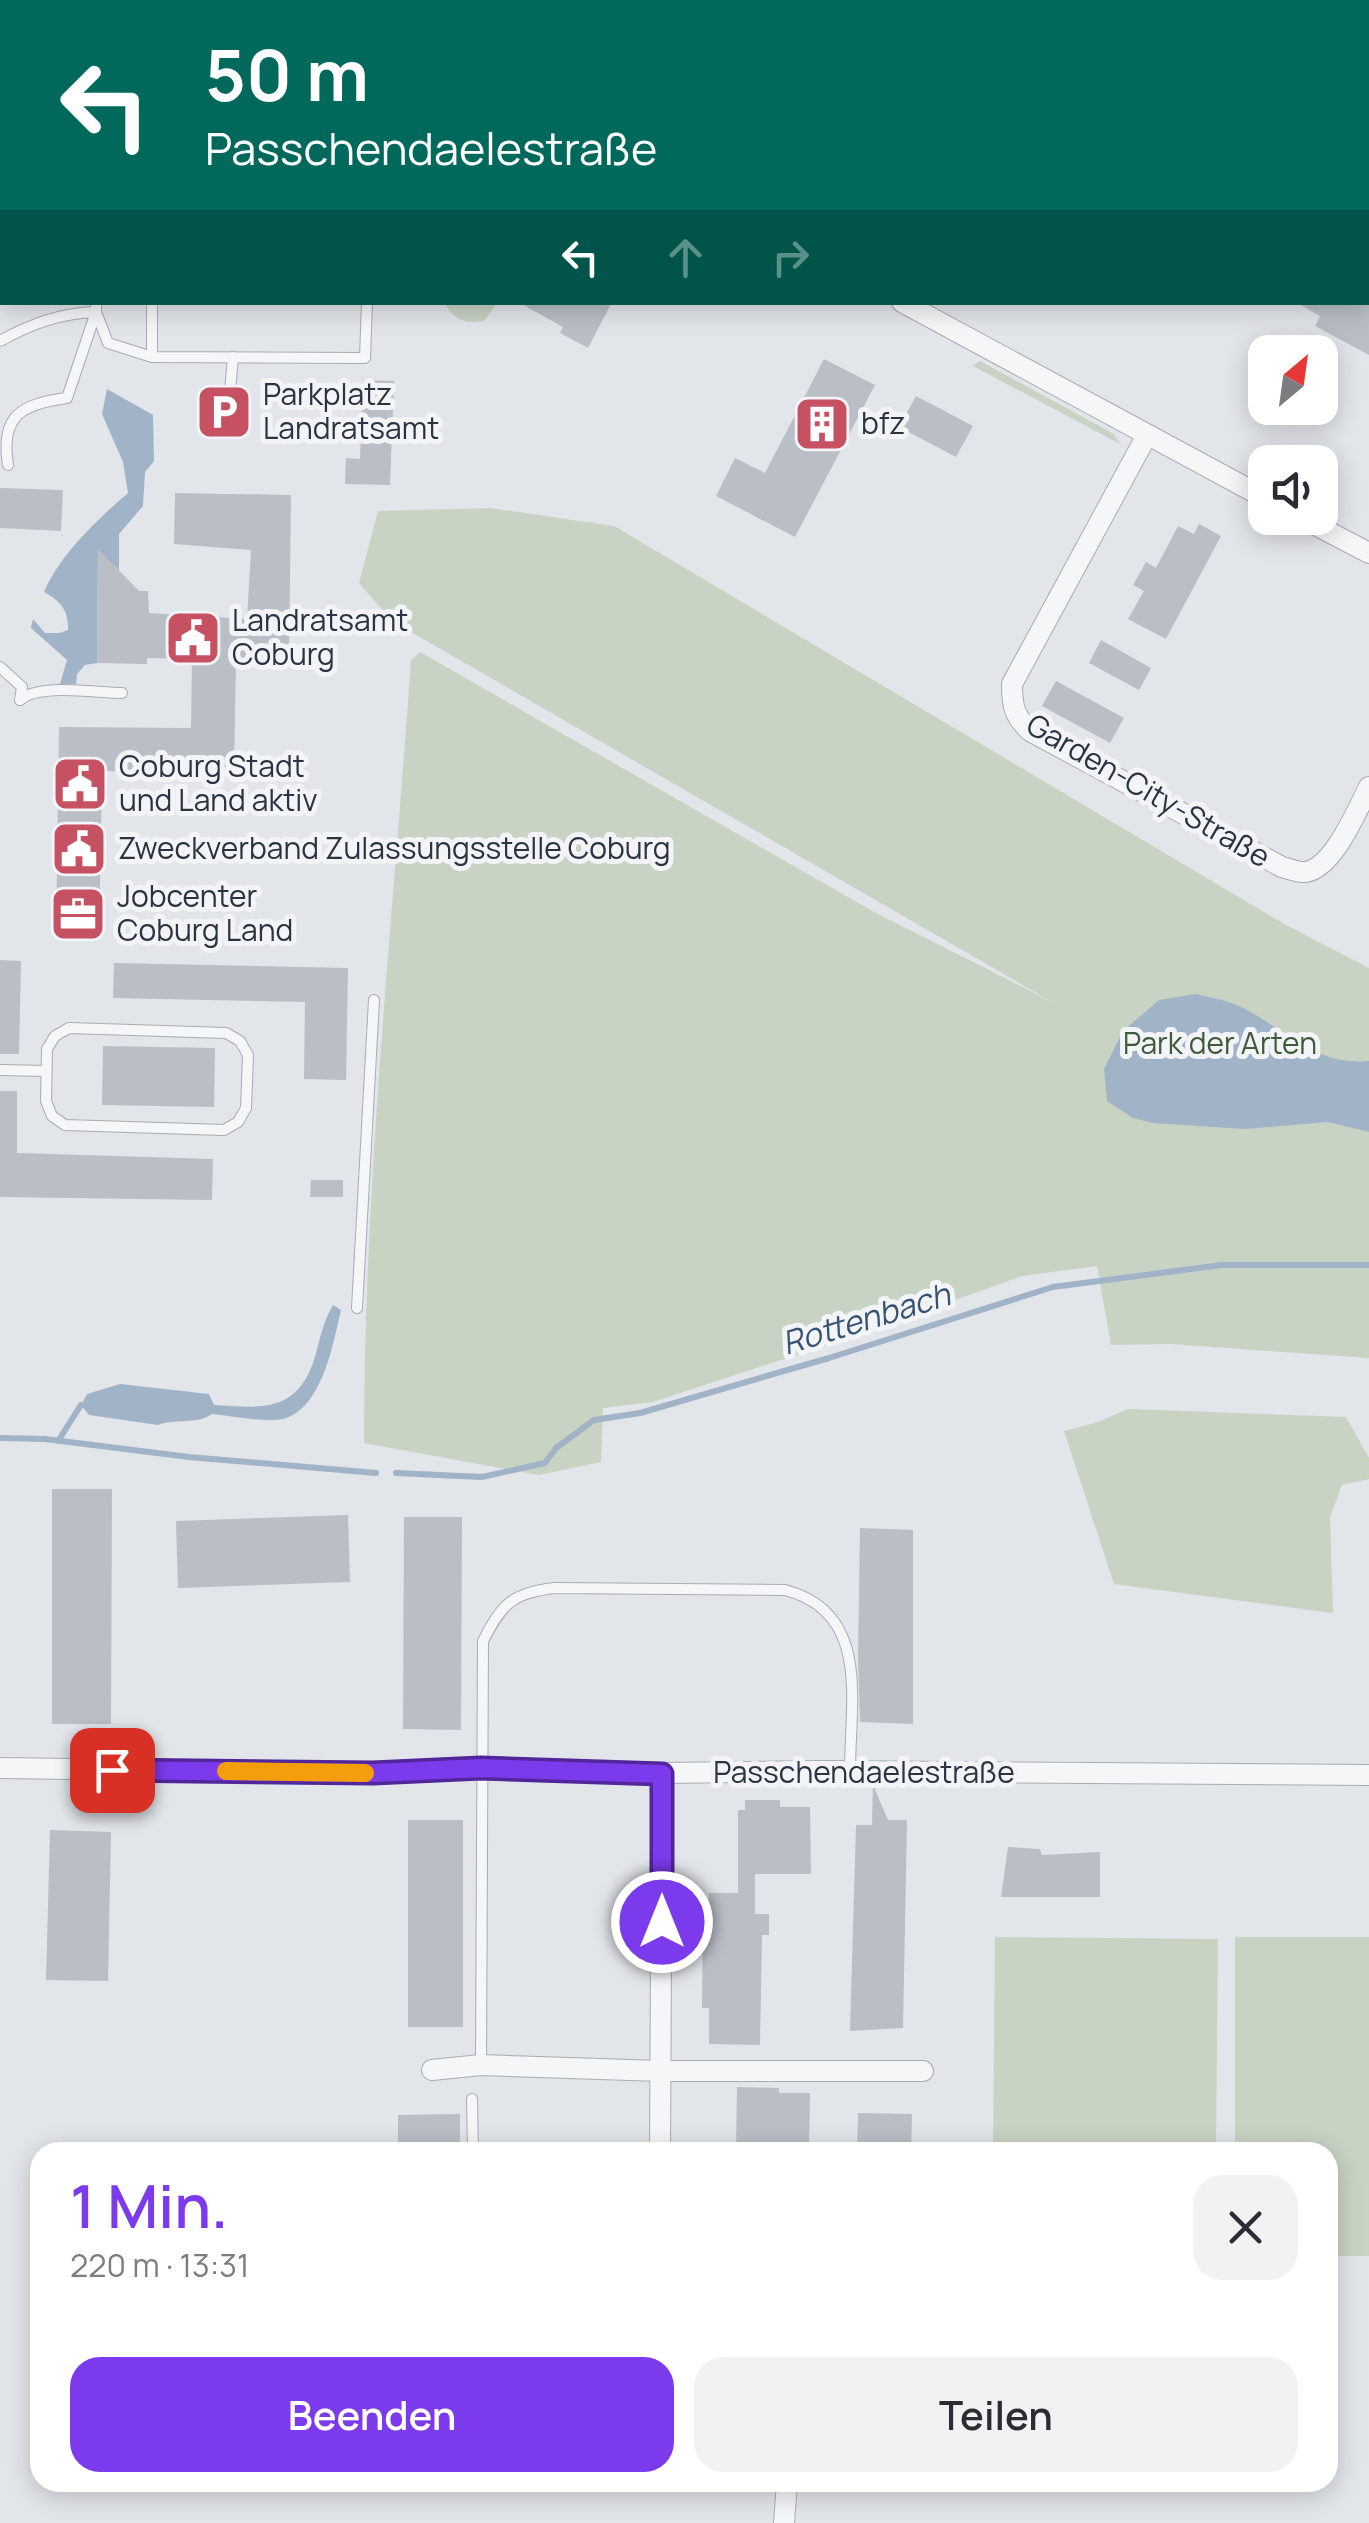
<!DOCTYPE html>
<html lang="de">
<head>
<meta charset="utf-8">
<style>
	:root { --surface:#fff; --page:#f2f2f3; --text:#2b2b33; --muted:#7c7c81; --accent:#7c3aed }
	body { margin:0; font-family:Manrope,sans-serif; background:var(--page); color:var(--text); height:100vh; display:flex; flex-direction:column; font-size:38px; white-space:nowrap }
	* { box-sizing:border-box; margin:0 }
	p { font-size:32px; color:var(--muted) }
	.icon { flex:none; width:55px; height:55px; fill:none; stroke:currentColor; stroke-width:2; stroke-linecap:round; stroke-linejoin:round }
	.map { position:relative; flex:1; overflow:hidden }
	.details { position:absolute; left:30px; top:2142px; width:1308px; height:350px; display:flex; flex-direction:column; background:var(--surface); border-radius:30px; box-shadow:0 5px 25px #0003 }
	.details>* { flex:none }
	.guide { position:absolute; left:0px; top:0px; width:1370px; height:305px; box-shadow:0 5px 25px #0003; background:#00695c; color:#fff; overflow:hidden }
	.needle { width:65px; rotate:29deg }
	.buttons { position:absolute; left:1248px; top:335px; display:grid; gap:20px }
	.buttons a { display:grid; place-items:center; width:90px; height:90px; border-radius:20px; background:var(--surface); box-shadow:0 5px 25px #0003; font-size:50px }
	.pin { position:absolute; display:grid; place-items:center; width:85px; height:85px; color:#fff; margin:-42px; border-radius:20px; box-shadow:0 5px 15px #0006 }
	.me { position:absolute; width:110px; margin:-55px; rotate:0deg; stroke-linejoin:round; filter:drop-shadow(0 0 8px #0008) }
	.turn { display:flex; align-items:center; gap:35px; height:210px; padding:0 40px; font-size:45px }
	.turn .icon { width:130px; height:130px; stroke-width:2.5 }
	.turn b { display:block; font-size:70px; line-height:85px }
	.lanes { display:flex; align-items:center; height:95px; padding:0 40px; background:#0003; justify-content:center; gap:50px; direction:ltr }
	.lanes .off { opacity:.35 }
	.round { display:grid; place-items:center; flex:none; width:105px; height:105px; border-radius:30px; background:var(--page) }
	.head { display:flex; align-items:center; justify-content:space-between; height:170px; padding:0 40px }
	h1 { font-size:60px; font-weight:600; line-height:75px; color:var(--accent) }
	.primary-button { display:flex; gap:20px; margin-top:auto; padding:20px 40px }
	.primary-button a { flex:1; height:115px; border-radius:30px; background:var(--accent); color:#fff; font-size:40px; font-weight:600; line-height:115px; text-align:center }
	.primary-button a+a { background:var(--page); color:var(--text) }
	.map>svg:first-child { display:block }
	.green { fill:#c8d3c4 }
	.water { fill:#a0b3c7 }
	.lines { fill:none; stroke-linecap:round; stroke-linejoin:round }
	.stream { stroke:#a0b3c7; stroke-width:6 }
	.building { fill:#babec6 }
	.lane-casing { stroke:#a8acb4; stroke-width:12 }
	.street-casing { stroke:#a8acb4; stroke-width:22 }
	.secondary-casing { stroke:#a8acb4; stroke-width:32 }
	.lane { stroke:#f5f6f8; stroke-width:10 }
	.street { stroke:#f5f6f8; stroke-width:20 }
	.secondary { stroke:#fff; stroke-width:30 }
	.route-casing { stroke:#51269a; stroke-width:25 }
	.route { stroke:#7c3aed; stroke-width:18 }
	.slow { stroke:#f59e0b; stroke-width:18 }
	.labels { text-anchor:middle; stroke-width:10; stroke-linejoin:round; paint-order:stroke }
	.poi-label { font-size:30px; fill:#2c3340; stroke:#f2f4f7; text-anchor:start }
	.street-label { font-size:30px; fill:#2c3340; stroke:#f2f4f7 }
	.park-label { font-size:30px; fill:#405b3a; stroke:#f2f4f7 }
	.water-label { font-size:32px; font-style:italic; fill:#385271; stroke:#f2f4f7 }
</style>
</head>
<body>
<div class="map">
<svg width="1369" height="2523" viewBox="0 0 1369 2523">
	<rect width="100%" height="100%" fill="#e2e5ea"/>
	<!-- green -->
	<g class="green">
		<path d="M444,303H497L484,321C463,324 455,320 444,303Z"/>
		<path d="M980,361L1114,434L1120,444L973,366Z"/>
		<path d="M490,508L614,526L1286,925L1369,968V1358L1171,1344L1111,1345L1097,1266L1022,1276L848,1338L653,1402L603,1408L601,1462L539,1475L364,1443C364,1181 393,921 411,660L420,652L874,912L1052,1002L392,621L359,583L378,511Z"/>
		<path d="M1128,1409L1346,1417L1369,1458V1479L1342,1485L1330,1517L1333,1613L1114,1584L1064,1431L1098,1422Z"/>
		<path d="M995,1937L1218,1939L1216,2152H993Z"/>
		<path d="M1235,1937H1369V2256H1328V2152H1235Z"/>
	</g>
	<!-- water -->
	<g class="water">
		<path d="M107,389L153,415L154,461L145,472L143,506L119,534V570L98,551L97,663L85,665L77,674L76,684H60L67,660L31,628L33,619L45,633H59L68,630C69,610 60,601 44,592C61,553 97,520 128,493L123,462L102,414Z"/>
		<path d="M1196,994C1208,997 1222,999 1234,1004C1282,1024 1313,1067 1369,1061V1132L1328,1122L1245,1129L1153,1123L1133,1118L1107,1101L1104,1069L1123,1031L1159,1000Z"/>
		<path d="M333,1305L341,1310C333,1344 321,1417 276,1420C255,1421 232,1416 212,1414C197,1425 175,1418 158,1425L89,1415L81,1405L87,1394L120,1384L209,1394L214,1405C262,1408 298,1413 315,1357C320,1339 323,1322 333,1305Z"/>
	</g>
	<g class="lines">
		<!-- stream -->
		<g class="stream">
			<path d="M0,1438L45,1439L189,1457L376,1473"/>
			<path d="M58,1441L81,1405"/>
			<path d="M396,1473L482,1477L545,1463L556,1448L594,1420L640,1413L829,1358L1053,1287L1222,1265H1369"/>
		</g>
	</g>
	<!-- building -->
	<g class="building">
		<path d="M518,302H612L588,348L560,333L563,327Z"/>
		<path d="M1296,302H1369V355L1315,326L1320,316Z"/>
		<path d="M824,359L875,385L795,537L716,496L735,458L765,473Z"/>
		<path d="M363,380L394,381L390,485L345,484L346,458L360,459Z"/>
		<path d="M916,396L973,426L956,457L899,427Z"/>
		<path d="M0,488L63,490L61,531L0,528Z"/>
		<path d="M175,493L291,495L289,660L236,659L234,773L102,771L99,938H56L59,727L191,728L192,659L147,658V664L97,663L98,549L139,591H148L149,613L247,619L251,550L174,544Z"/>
		<path d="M1199,524L1221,536L1166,639L1128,619L1144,591L1133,585L1146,562L1156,568L1178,526L1194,534Z"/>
		<path d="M1101,640L1151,668L1139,690L1089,663Z"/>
		<path d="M1056,681L1124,718L1110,743L1042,706Z"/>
		<path d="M0,960L21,961L19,1054H0Z"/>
		<path d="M114,963L348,968L346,1080L304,1079L305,1002L113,998Z"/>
		<path d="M103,1046L215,1048L214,1107L102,1105Z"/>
		<path d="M0,1091H17V1153L213,1159L212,1200L0,1197Z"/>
		<path d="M311,1180H343V1197H310Z"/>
		<path d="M52,1489H112L111,1724H52Z"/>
		<path d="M348,1515L350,1582L178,1588L176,1521Z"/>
		<path d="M404,1517H462L461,1730L403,1729Z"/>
		<path d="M860,1528L913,1530V1724L860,1722L858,1658Z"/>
		<path d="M873,1785L888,1820H907L903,2028L850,2031L856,1825H872Z"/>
		<path d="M745,1800H780V1807H810L811,1874H755V1914H769V1935H762L760,2045L709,2044V2008H702L703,1902H709V1893H738V1810H745Z"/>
		<rect x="408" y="1820" width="55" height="207"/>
		<path d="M50,1830L111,1832L108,1981L46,1980Z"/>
		<path d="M1008,1847L1040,1849L1042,1855L1100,1852V1897H1001Z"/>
		<path d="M737,2087L779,2088V2093H810L809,2152H736Z"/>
		<path d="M858,2113L912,2114L911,2152H857Z"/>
		<path d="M460,2114V2152H398V2115Z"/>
	</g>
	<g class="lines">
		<!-- lane casing -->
		<g class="lane-casing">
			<g id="lane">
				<path d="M834,0L839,2"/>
				<path d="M480,2L481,0"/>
				<path d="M533,2L534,0"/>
				<path d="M964,2L965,0"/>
				<path d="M0,65L2,34"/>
				<path d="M96,302V312L108,343L152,357L365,358L367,302"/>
				<path d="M0,341C31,324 60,313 96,312L67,398C21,404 0,416 8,465"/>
				<path d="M152,357V302"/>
				<path d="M227,425L233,357"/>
				<path d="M0,667L22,687L20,700"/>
				<path d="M20,700C39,683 96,693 122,693"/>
				<path d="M69,1028L226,1033L240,1041L248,1055L246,1108L238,1122L224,1130L65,1125L52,1116L46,1101L47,1049L55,1036Z"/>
				<path d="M0,1070L46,1071"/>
				<path d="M357,1308L374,1000"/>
				<path d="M481,2064L483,1641C502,1604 512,1593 554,1588L785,1590C871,1612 850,1702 850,1770"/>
				<path d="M472,2099L473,2152"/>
				<path d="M1328,2385H1330"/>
			</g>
		</g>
		<!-- street casing -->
		<g class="street-casing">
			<g id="street">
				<path d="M346,0L350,2"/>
				<path d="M876,2L877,0"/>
				<path d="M902,302L1265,498"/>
				<path d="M1147,435L1012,684C1012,706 1014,716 1030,731L1282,867C1290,869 1298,873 1306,872C1334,867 1357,810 1369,787"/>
				<path d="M1302,518L1369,553"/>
				<path d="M0,1768L373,1773L481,1768L662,1773L824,1771L1369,1775"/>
				<path d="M432,2070L481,2065L661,2071H923"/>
				<path d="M660,2152L662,1773"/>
				<path d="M784,2523L787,2482"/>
			</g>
		</g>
		<!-- secondary casing -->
		<g class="secondary-casing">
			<g id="secondary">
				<path d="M156,2L159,0"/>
				<path d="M210,2L213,0"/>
				<path d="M0,233L2,231"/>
			</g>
		</g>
		<!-- lane -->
		<use href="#lane" class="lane"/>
		<!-- street -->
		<use href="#street" class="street"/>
		<!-- secondary -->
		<use href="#secondary" class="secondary"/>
	</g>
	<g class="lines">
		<!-- route casing -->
		<g class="route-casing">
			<path id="route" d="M112,1770L373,1773L481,1768L662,1774V1922"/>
		</g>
		<!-- route -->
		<use href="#route" class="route"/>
		<!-- slow -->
		<path class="slow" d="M226,1771L365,1773"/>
	</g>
	<!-- icons -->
	<defs>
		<g id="parking-square" transform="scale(2.875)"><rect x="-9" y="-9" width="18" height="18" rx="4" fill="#c55163" stroke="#f2f4f7"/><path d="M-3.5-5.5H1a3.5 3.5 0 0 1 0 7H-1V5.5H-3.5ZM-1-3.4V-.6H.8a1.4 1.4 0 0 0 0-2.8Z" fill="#fff"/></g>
		<g id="building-square" transform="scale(2.875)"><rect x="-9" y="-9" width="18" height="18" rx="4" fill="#c55163" stroke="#f2f4f7"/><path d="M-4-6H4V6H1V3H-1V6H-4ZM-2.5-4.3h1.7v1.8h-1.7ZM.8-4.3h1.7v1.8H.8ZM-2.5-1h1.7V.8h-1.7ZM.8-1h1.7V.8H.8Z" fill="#fff"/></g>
		<g id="civic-square" transform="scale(2.875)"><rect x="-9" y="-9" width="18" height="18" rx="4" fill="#c55163" stroke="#f2f4f7"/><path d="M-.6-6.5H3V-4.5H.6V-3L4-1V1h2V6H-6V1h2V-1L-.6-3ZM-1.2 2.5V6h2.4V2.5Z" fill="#fff"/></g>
		<g id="office-square" transform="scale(2.875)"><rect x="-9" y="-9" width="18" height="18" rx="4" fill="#c55163" stroke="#f2f4f7"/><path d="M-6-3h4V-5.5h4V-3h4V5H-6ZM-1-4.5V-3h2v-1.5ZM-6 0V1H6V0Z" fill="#fff"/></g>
	</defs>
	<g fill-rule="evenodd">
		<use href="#parking-square" x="224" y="412"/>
		<use href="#building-square" x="822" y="424"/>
		<use href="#civic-square" x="193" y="638"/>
		<use href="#civic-square" x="80" y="784"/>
		<use href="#civic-square" x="79" y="849"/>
		<use href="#office-square" x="78" y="914"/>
	</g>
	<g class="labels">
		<!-- poi labels -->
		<g class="poi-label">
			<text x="263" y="405">Parkplatz<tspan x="263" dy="34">Landratsamt</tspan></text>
			<text x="861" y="434">bfz</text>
			<text x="232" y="631">Landratsamt<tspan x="232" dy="34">Coburg</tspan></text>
			<text x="119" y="777">Coburg Stadt<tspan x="119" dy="34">und Land aktiv</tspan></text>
			<text x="118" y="859">Zweckverband Zulassungsstelle Coburg</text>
			<text x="117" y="907">Jobcenter<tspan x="117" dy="34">Coburg Land</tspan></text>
		</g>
		<!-- street labels -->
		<g class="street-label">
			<text transform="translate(1148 791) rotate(30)" y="10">Garden-City-Straße</text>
			<text x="864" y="1783">Passchendaelestraße</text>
		</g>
		<!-- park labels -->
		<g class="park-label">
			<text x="1220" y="1054">Park der Arten</text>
		</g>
		<!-- water labels -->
		<g class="water-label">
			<text transform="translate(866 1319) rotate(-17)" y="11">Rottenbach</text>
		</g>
	</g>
</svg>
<div class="buttons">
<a><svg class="needle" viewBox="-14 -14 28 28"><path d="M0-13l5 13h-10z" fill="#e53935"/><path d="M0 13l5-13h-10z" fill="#7c7c81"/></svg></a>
<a><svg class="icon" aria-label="sound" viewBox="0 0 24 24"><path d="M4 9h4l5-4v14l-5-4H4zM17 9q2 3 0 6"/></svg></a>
</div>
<div class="pin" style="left:112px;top:1770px;background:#d93025"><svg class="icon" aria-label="arrive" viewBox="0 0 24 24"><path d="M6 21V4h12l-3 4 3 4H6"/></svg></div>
<svg class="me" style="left:662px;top:1922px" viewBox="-20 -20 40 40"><circle r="17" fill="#7c3aed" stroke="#fff" stroke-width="3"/><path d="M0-11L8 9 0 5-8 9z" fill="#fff"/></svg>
<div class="guide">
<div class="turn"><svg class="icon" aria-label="left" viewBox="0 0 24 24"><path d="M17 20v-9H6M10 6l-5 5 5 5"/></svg><div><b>50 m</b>Passchendaelestraße</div></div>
<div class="lanes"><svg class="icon" aria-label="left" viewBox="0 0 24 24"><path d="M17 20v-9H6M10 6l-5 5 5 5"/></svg><svg class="icon off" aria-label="ahead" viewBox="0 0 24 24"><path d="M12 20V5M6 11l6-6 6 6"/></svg><svg class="icon off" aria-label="right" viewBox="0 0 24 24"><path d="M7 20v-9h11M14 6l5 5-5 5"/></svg></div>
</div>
<section class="details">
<div class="head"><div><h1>1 Min.</h1><p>220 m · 13:31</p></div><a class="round"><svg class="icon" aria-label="close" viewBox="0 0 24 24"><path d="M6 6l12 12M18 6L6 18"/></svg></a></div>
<div class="primary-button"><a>Beenden</a><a>Teilen</a></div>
</section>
</div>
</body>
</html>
